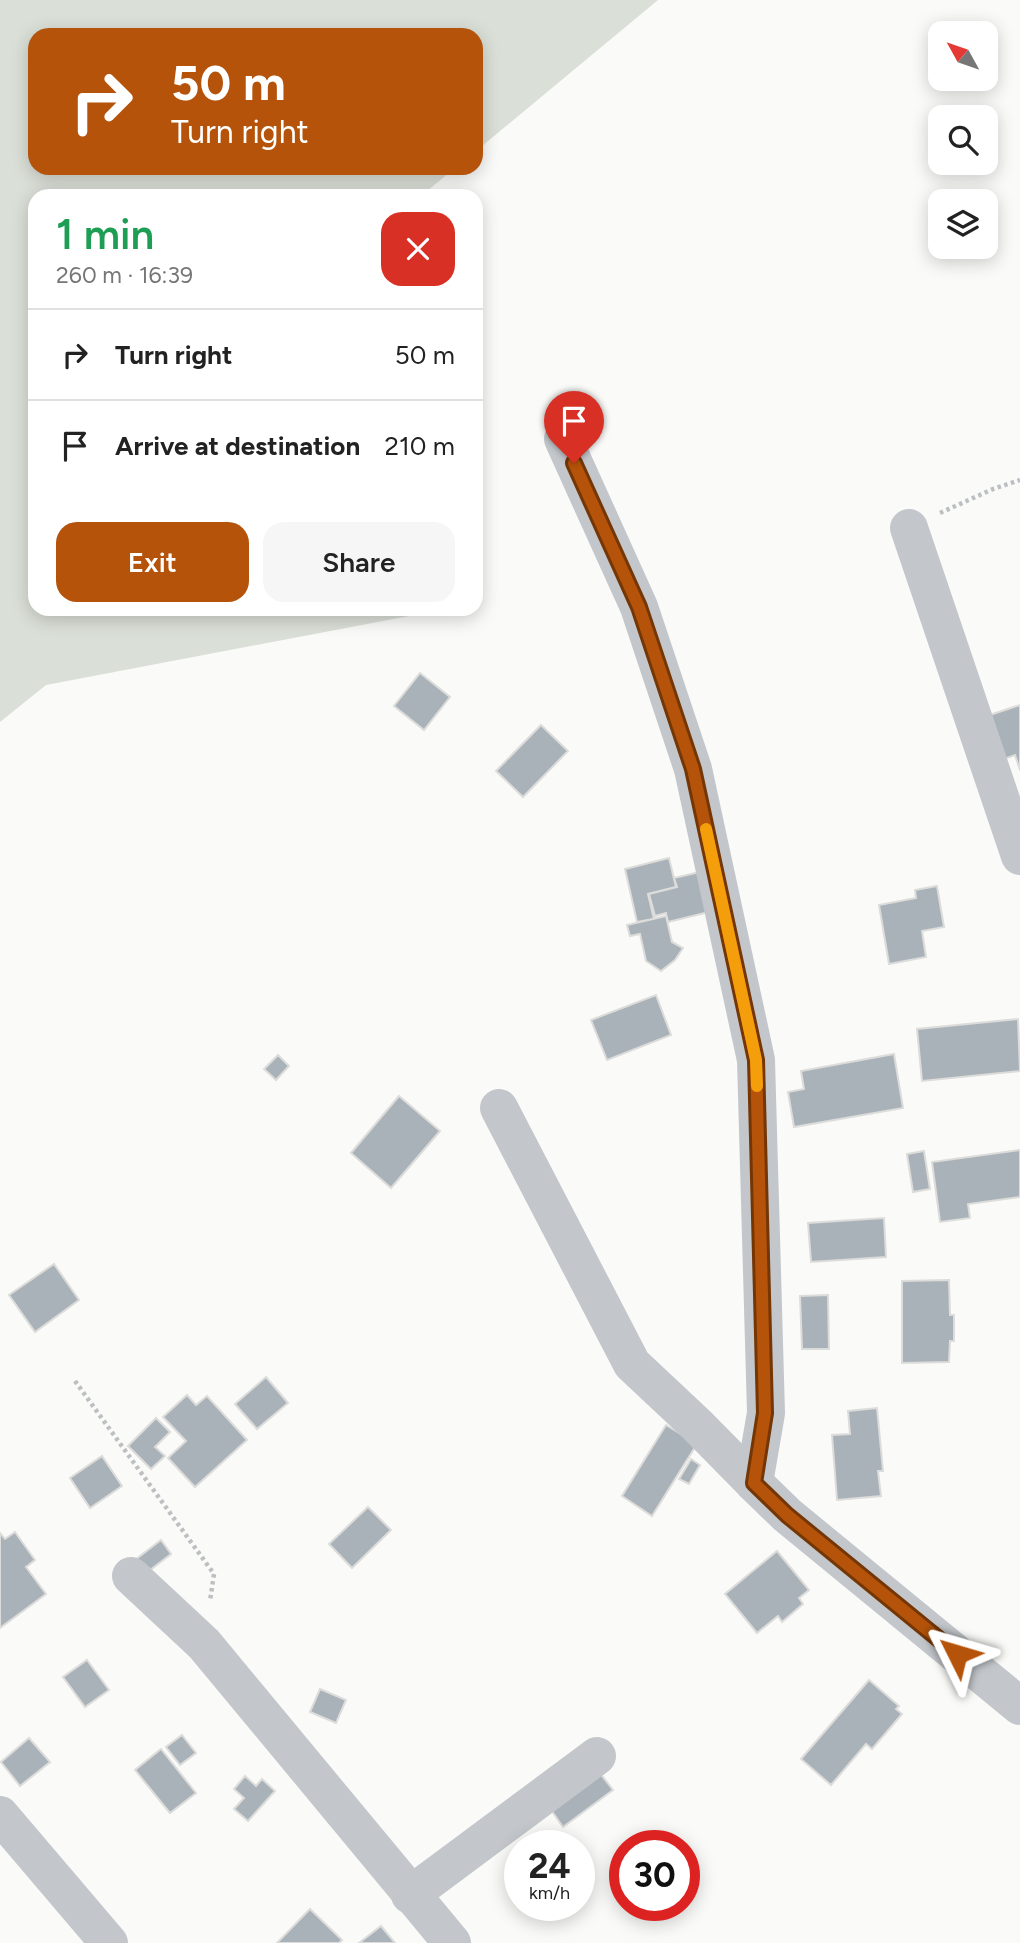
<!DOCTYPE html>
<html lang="en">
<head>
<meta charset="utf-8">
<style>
	:root { --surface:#fff; --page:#f6f6f6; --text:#222; --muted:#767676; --line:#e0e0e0; --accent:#b45309 }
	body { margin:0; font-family:Figtree,sans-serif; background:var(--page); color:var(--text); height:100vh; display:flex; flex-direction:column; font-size:26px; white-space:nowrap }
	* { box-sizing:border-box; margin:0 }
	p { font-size:23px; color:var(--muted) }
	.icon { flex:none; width:38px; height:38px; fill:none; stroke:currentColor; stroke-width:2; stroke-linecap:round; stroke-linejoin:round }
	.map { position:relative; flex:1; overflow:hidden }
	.panel { position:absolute; left:28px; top:189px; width:455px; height:427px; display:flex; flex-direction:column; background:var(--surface); border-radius:21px; box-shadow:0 4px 18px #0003 }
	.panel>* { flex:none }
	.banner { position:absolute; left:28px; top:28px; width:455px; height:147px; border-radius:21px; box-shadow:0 4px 18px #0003; background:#b45309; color:#fff; overflow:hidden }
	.needle { width:46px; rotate:310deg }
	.controls { position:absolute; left:928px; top:21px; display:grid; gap:14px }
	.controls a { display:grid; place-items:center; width:70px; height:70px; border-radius:14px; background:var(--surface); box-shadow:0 4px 18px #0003; font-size:35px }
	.speed { position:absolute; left:504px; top:1830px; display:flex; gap:14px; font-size:35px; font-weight:700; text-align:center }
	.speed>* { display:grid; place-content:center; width:91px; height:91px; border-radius:50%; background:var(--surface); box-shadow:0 4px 18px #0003; line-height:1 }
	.speed small { font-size:18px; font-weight:400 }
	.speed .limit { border:10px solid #d22; background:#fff; color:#111 }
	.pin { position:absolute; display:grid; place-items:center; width:60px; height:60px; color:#fff; margin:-72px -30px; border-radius:50% 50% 50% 0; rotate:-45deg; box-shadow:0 0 7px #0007 }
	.pin .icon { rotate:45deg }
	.me { position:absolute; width:77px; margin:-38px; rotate:310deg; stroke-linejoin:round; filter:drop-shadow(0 0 5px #0008) }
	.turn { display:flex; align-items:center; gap:24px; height:147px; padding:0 28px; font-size:32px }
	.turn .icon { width:91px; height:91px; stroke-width:2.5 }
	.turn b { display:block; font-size:49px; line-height:60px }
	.round { display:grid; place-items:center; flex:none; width:74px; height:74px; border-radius:21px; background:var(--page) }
	.head { display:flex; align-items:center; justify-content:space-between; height:119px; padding:0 28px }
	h1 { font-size:42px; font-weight:600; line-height:52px; color:#1e9e55 }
	.primary-button { display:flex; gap:14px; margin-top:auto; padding:14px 28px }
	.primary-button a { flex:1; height:80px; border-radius:21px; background:var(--accent); color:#fff; font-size:28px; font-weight:600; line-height:80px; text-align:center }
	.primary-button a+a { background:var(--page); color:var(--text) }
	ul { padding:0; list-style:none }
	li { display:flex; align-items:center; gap:21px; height:91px; padding:0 28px; border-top:2px solid var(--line) }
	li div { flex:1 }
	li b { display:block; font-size:26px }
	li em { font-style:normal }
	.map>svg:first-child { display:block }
	.green { fill:#dadfd7 }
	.building { fill:#aab2b9; stroke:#dcdcda; stroke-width:2 }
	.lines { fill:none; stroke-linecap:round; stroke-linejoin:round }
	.path { stroke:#bdc0c3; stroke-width:4.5; stroke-dasharray:3.5 3.5; stroke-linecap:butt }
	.minor { stroke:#c3c7cb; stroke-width:38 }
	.route-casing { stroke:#753606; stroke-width:18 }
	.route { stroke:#b45309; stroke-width:12 }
	.slow { stroke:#f59e0b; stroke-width:12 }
</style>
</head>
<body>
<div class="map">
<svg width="1020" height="1943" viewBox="0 0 1020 1943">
	<rect width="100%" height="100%" fill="#fafaf8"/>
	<!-- green -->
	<path class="green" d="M0,0H658L476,151V35H35V168H455L421,196H35V609H446L46,685L0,722Z"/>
	<!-- building -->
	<g class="building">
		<path d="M420,673L450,697L424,730L394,706Z"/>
		<path d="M1020,705V770L1015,755L996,762L981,718Z"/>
		<path d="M541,725L568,751L523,797L496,771Z"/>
		<path d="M669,858L676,887L648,894L654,919L637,922L625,869Z"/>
		<path d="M704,871L713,911L668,922L666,913L655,916L649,894L677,887L674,878Z"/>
		<path d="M937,886L944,927L922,931L926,957L889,964L879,905L916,898L915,890Z"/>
		<path d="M666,916L672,942L683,948L675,960L661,971L646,961L640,934L630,936L627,925Z"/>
		<path d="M656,995L671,1035L607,1060L591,1020Z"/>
		<path d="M1018,1019L1020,1071L922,1081L917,1029Z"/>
		<path d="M894,1054L903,1108L794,1127L788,1092L804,1089L801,1071Z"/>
		<path d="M278,1055L289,1066L276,1080L264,1069Z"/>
		<path d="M399,1096L440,1131L391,1188L351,1153Z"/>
		<path d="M1020,1150V1197L968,1204L970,1218L940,1222L932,1162Z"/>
		<path d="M924,1151L930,1189L913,1192L907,1154Z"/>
		<path d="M884,1218L886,1257L811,1262L808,1223Z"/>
		<path d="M54,1264L79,1300L35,1332L9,1295Z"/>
		<path d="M949,1280L950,1315H954V1341H950L949,1362L902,1363V1281Z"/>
		<path d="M828,1295L829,1349H802L800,1296Z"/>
		<path d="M266,1377L288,1403L257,1429L235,1404Z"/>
		<path d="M187,1395L196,1405L207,1396L247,1440L195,1487L168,1458L186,1441L163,1417Z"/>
		<path d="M877,1408L883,1471H878L881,1496L837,1500L832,1435L850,1434L848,1411Z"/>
		<path d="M156,1418L170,1432L155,1447L165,1456L151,1469L128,1446Z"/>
		<path d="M666,1425L697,1444L652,1516L622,1496Z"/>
		<path d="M102,1456L122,1486L90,1508L70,1478Z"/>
		<path d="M691,1459L700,1465L689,1484L679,1479Z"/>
		<path d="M368,1507L391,1530L352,1568L329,1544Z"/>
		<path d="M15,1532L35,1560L26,1567L46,1594L0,1628V1533L5,1539Z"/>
		<path d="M161,1540L171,1554L141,1577L131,1563Z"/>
		<path d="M777,1551L809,1590L799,1598L803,1604L782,1622L778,1616L757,1633L725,1594Z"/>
		<path d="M87,1660L109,1690L85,1707L63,1677Z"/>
		<path d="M869,1680L899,1706L896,1709L902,1714L872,1749L866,1744L831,1785L801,1759Z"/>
		<path d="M320,1689L346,1700L336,1723L310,1712Z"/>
		<path d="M182,1735L196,1753L180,1765L166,1747Z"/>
		<path d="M29,1738L50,1762L20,1786L1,1762Z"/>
		<path d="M161,1749L196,1793L170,1813L135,1770Z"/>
		<path d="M596,1768L613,1790L563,1827L547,1804Z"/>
		<path d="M245,1776L256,1786L262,1779L275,1791L248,1821L234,1809L244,1798L234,1789Z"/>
		<path d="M310,1909L342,1940L339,1943H277Z"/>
		<path d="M381,1926L395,1943H359Z"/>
	</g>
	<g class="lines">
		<!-- path -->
		<g class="path">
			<path d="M940,513L993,489L1020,480"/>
			<path d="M75,1381L214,1574L210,1601"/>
		</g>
		<!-- minor -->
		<g class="minor">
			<path d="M563,439L639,607L693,769L756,1060L766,1413L754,1483L787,1515L1020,1706"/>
			<path d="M909,528L1020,856"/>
			<path d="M499,1108L632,1364L697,1425L754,1483"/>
			<path d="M131,1576L204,1644L452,1943"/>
			<path d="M0,1815L109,1943"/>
			<path d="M410,1895L597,1756"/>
		</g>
	</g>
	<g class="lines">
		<!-- route casing -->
		<g class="route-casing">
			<path id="route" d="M574,463L639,607L693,769L756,1060L765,1413L754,1483L787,1515L957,1654"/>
		</g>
		<!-- route -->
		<use href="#route" class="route"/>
		<!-- slow -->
		<path class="slow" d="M706,829L756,1060L757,1086"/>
	</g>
</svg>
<div class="controls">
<a><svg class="needle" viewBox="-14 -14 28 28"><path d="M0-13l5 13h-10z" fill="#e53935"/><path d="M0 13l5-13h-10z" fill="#767676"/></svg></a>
<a><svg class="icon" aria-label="search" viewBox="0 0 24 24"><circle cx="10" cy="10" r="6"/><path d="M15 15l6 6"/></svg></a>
<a><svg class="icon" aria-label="layers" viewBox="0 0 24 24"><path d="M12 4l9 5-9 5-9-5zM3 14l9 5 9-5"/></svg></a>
</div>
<div class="speed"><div>24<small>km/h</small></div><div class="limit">30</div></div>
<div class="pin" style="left:574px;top:463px;background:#d93025"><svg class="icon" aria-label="arrive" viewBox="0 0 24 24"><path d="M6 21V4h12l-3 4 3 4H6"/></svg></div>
<svg class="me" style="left:957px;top:1654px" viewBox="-20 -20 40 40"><path d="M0-17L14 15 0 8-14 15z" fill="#b45309" stroke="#fff" stroke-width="4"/></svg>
<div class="banner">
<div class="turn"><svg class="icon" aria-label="right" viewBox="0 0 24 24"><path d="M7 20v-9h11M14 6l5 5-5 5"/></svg><div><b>50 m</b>Turn right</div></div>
</div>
<section class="panel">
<div class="head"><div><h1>1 min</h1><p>260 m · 16:39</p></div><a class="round" style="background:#d93025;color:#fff"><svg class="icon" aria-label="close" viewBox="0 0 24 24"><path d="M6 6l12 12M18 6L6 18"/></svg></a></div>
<ul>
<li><svg class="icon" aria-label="right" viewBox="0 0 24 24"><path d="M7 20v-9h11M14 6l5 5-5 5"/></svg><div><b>Turn right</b></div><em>50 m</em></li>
<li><svg class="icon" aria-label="arrive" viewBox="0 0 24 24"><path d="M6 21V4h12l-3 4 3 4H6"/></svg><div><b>Arrive at destination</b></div><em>210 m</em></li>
</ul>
<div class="primary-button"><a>Exit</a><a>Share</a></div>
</section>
</div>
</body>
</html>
